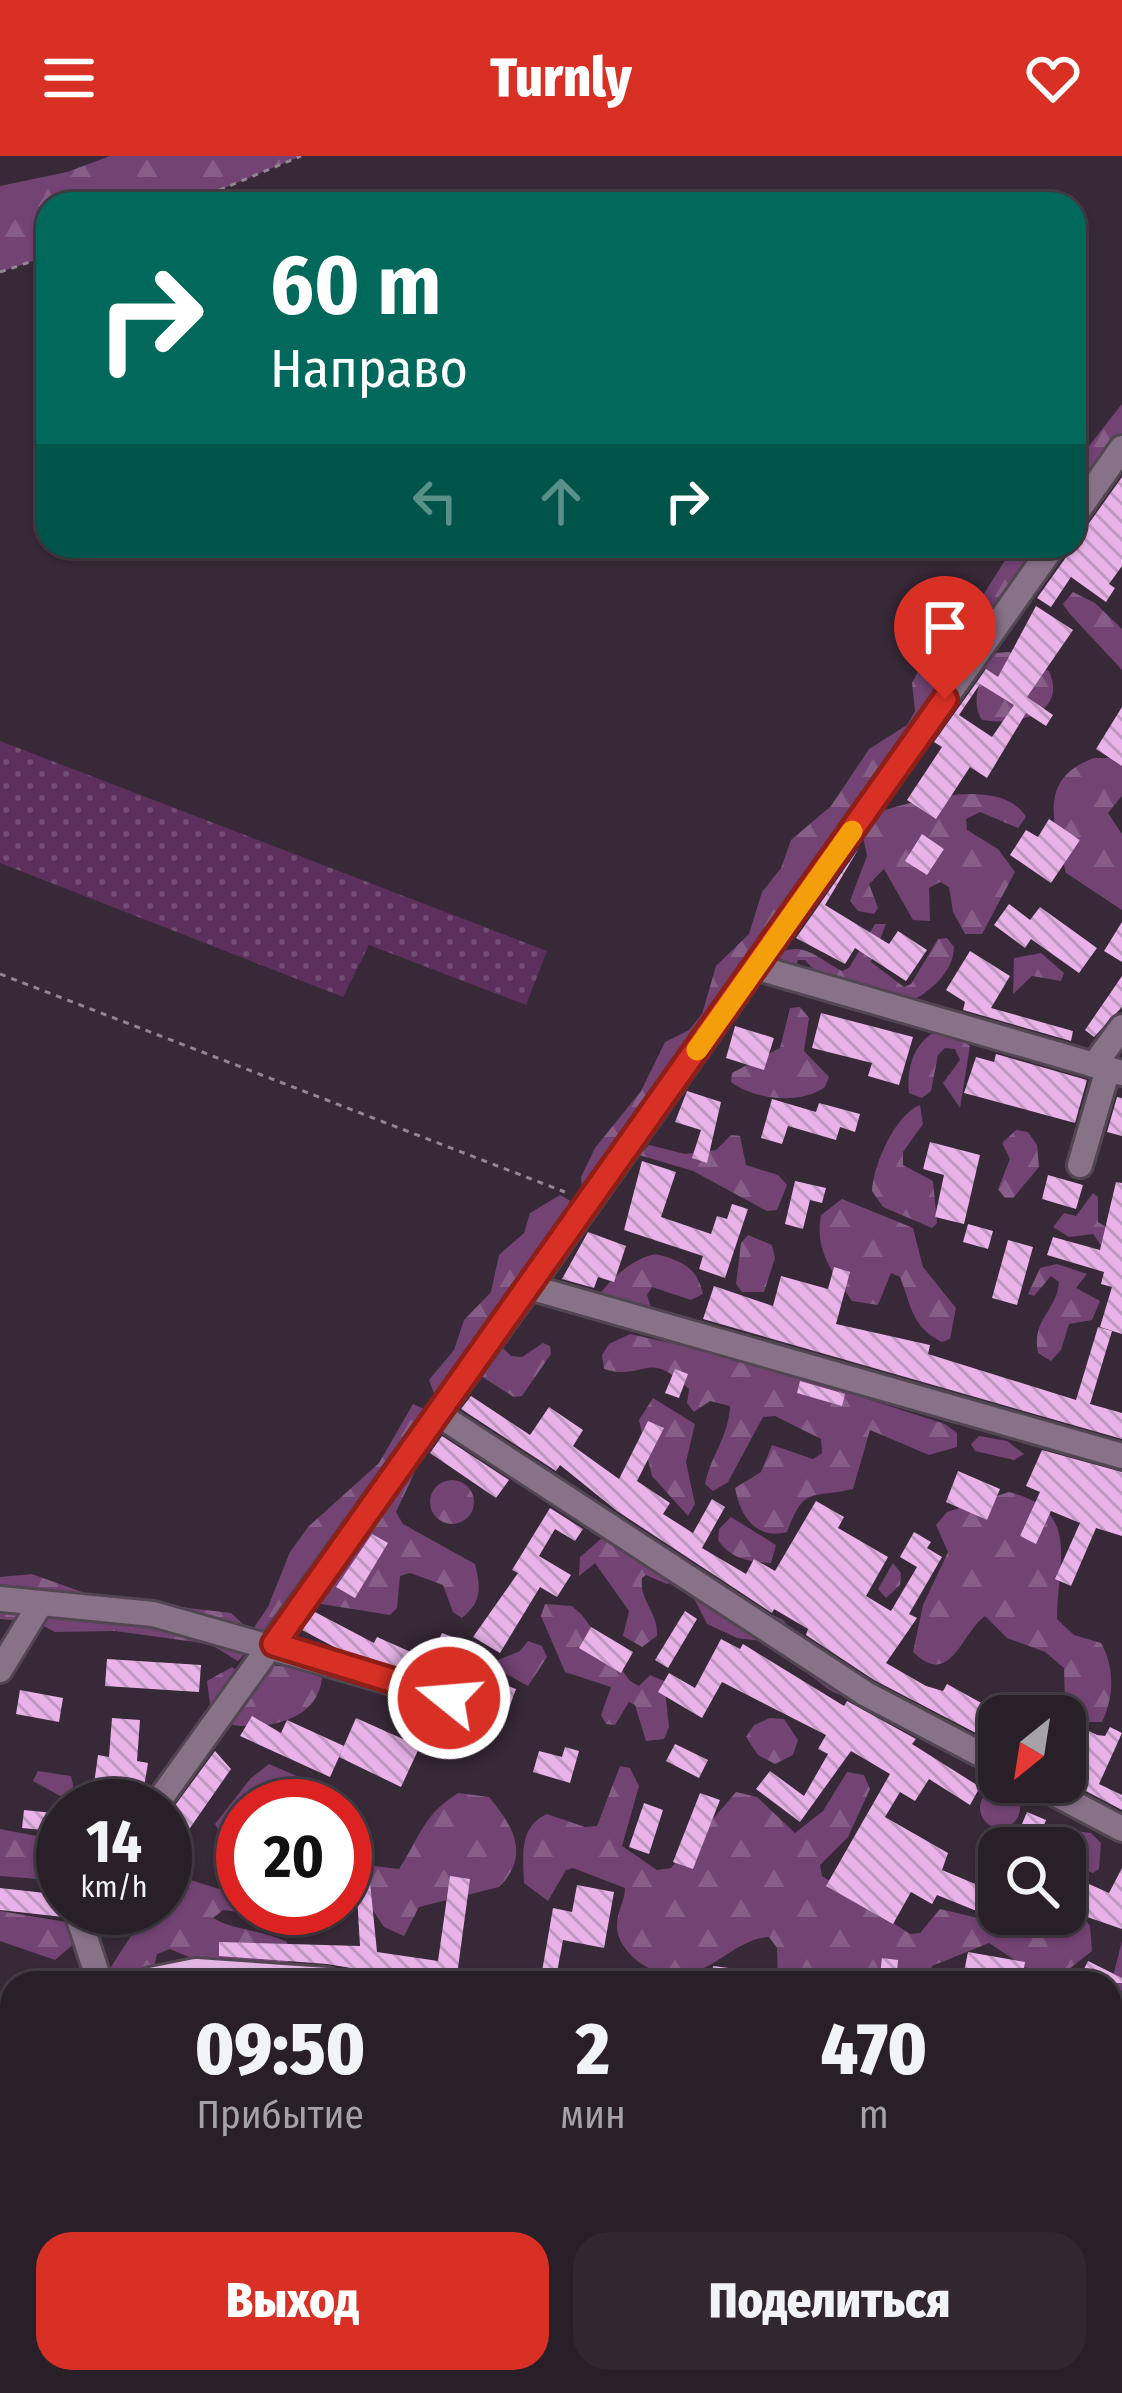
<!DOCTYPE html>
<html lang="ru">
<head>
<meta charset="utf-8">
<style>
	:root { --surface:#291f29; --page:#312731; --text:#f1f3f6; --muted:#a5a2a8; --line:#453d46; --accent:#d93025 }
	body { margin:0; font-family:"Fira Sans Condensed",sans-serif; background:var(--page); color:var(--text); height:100vh; display:flex; flex-direction:column; font-size:45px; white-space:nowrap }
	* { box-sizing:border-box; margin:0 }
	p { font-size:39px; color:var(--muted) }
	.icon { flex:none; width:66px; height:66px; fill:none; stroke:currentColor; stroke-width:2; stroke-linecap:round; stroke-linejoin:round }
	.map { position:relative; flex:1; overflow:hidden }
	.panel { position:absolute; left:0px; top:1815px; width:1122px; height:423px; display:flex; flex-direction:column; background:var(--surface); border-radius:36px 36px 0 0; box-shadow:0 3px 9px #0004,0 0 0 3px var(--line) }
	.panel>* { flex:none }
	.top-card { position:absolute; left:36px; top:36px; width:1050px; height:366px; border-radius:36px; box-shadow:0 3px 9px #0004,0 0 0 3px var(--line); background:#00695c; color:#fff; overflow:hidden }
	.needle { width:78px; rotate:210deg }
	.controls { position:absolute; left:978px; top:1539px; display:grid; gap:24px }
	.controls a { display:grid; place-items:center; width:108px; height:108px; border-radius:24px; background:var(--surface); box-shadow:0 3px 9px #0004,0 0 0 3px var(--line); font-size:60px }
	.speed { position:absolute; left:36px; top:1623px; display:flex; gap:24px; font-size:60px; font-weight:700; text-align:center }
	.speed>* { display:grid; place-content:center; width:156px; height:156px; border-radius:50%; background:var(--surface); box-shadow:0 3px 9px #0004,0 0 0 3px var(--line); line-height:1 }
	.speed small { font-size:30px; font-weight:400 }
	.speed .limit { border:18px solid #d22; background:#fff; color:#111 }
	.pin { position:absolute; display:grid; place-items:center; width:102px; height:102px; color:#fff; margin:-123px -51px; border-radius:50% 50% 50% 0; rotate:-45deg; box-shadow:0 0 12px #0007 }
	.pin .icon { rotate:45deg }
	.me { position:absolute; width:132px; margin:-66px; rotate:287deg; stroke-linejoin:round; filter:drop-shadow(0 0 9px #0008) }
	.turn { display:flex; align-items:center; gap:42px; height:252px; padding:0 36px; font-size:54px }
	.turn .icon { width:156px; height:156px; stroke-width:2.5 }
	.turn b { display:block; font-size:84px; line-height:102px }
	.lanes { display:flex; align-items:center; height:114px; padding:0 36px; background:#0003; justify-content:center; gap:60px; direction:ltr }
	.lanes .off { opacity:.35 }
	.eta { display:flex; justify-content:space-evenly; align-items:center; height:204px; text-align:center }
	.eta b { font-size:72px; font-weight:800; line-height:84px }
	.action { display:flex; gap:24px; margin-top:auto; padding:24px 36px }
	.action a { flex:1; height:138px; border-radius:36px; background:var(--accent); color:#fff; font-size:48px; font-weight:800; line-height:138px; text-align:center }
	.action a+a { background:var(--page); color:var(--text) }
	header { display:flex; justify-content:space-between; align-items:center; height:156px; padding:0 36px; background:var(--accent); color:#fff; font-size:54px; font-weight:800 }
	.map>svg:first-child { display:block }
	.grass { fill:url(#grass-dots) }
	.forest { fill:url(#forest-firs) }
	.building { fill:url(#building-back-hatch); fill-rule:evenodd }
	.lines { fill:none; stroke-linecap:round; stroke-linejoin:round }
	.minor-casing { stroke:#534653; stroke-width:30 }
	.major-casing { stroke:#534653; stroke-width:36 }
	.path { stroke:#918691; stroke-width:3; stroke-dasharray:6 6; stroke-linecap:butt }
	.minor { stroke:#887288; stroke-width:24 }
	.major { stroke:#e2b5e2; stroke-width:30 }
	.route-casing { stroke:#8d1f18; stroke-width:30 }
	.route { stroke:#d93025; stroke-width:21 }
	.slow { stroke:#f59e0b; stroke-width:21 }
</style>
</head>
<body>
<header><svg class="icon" aria-label="menu" viewBox="0 0 24 24"><path d="M4 6h16M4 12h16M4 18h16"/></svg>Turnly<svg class="icon" aria-label="heart" viewBox="0 0 24 24"><path d="M12 20l-8-8c-3-5 5-10 8-4 3-6 11-1 8 4z"/></svg></header>
<div class="map">
<svg width="1122" height="2237" viewBox="0 0 1122 2237">
	<defs>
		<pattern id="grass-dots" width="8" height="8" patternUnits="userSpaceOnUse" patternTransform="scale(3)"><rect width="8" height="8" fill="#5c2f5d"/><path d="M2 2h.1M6 6h.1" fill="none" stroke="#734d74" stroke-width="1.8" stroke-linecap="round"/></pattern>
		<pattern id="forest-firs" width="22" height="20" patternUnits="userSpaceOnUse" patternTransform="scale(3)"><rect width="22" height="20" fill="#724373"/><path d="M5 1l3.5 6h-7zM16 11l3.5 6h-7z" fill="#865e87"/></pattern>
		<pattern id="building-back-hatch" width="6" height="6" patternUnits="userSpaceOnUse" patternTransform="scale(3)"><rect width="6" height="6" fill="#e9b3e9"/><path d="M-1 5l2 2M0 0l6 6M5-1l2 2" fill="none" stroke="#c097c0"/></pattern>
	</defs>
	<rect width="100%" height="100%" fill="#372937"/>
	<!-- grass -->
	<path class="grass" d="M0,585L547,795L526,849L369,789L343,841L0,707Z"/>
	<!-- forest -->
	<g class="forest">
		<path d="M110,0H301L186,48H48V100L0,116V30L67,16Z"/>
		<path d="M1122,248V305L1074,373V309Z"/>
		<path d="M1014,390H1062L875,657C914,645 1001,619 1026,661L1018,672L980,656L966,663L967,674L998,693L1015,716L982,778H965L953,756L949,731L940,726L929,732L930,765L913,764L884,713L869,728L878,752L874,758L858,755L850,745L867,700L862,676L582,1035L581,1021L595,992L641,935L665,886L689,874L702,858L716,810L749,778L762,736L781,712L791,684L831,650L869,593L907,569L915,555L912,527L922,508L975,452Z"/>
		<path d="M1073,436L1095,447L1122,473V514L1069,457L1063,448Z"/>
		<path d="M1009,496L1049,515C1068,558 1017,570 982,564C969,546 982,515 993,497Z"/>
		<path d="M1094,602H1122V640L1108,657L1122,678V754L1066,717C1054,669 1036,623 1094,602Z"/>
		<path d="M875,768H886L871,806L904,831L911,828L938,783L947,782L954,791C954,814 932,835 911,845L819,820L805,804H798L786,836L770,827L772,803C799,780 817,802 842,815L849,812Z"/>
		<path d="M1041,797L1064,817L1061,825L1032,820L1013,838L1014,802Z"/>
		<path d="M800,851L809,862L804,895L829,921L825,931C801,949 755,944 731,926L732,917L780,892L790,852Z"/>
		<path d="M945,872L970,890L960,952L943,927L960,904L955,893L945,892L938,899L931,935L922,942L909,937C906,909 916,880 945,872Z"/>
		<path d="M920,949L923,968L903,996V1009L933,1025L937,1067L932,1072L883,1051L872,1035C873,1010 895,958 920,949Z"/>
		<path d="M1016,974L1028,976L1037,989L1039,1011L1013,1042H1005L998,1033L1010,1003L1002,987Z"/>
		<path d="M731,979L740,980L746,1009L778,1019L787,1029L777,1054L767,1055L693,1015L639,999L649,989L685,998L716,994Z"/>
		<path d="M1093,1037L1098,1041V1066L1118,1079L1114,1108L1093,1078L1069,1081L1053,1071L1064,1057L1076,1060Z"/>
		<path d="M560,1039L574,1047L500,1189L511,1200L522,1201L543,1187L550,1190L551,1198L522,1240L514,1241L476,1217L436,1243L429,1224L454,1194L464,1164L491,1136L499,1099L524,1077L530,1057Z"/>
		<path d="M842,1043L913,1072L923,1111L956,1152L950,1183L942,1186C911,1171 911,1148 900,1121L891,1117L878,1149L852,1145C833,1117 814,1094 821,1059Z"/>
		<path d="M748,1079L772,1089L775,1102L764,1136H742L736,1128L741,1087Z"/>
		<path d="M656,1098C682,1105 697,1111 703,1138L691,1144L652,1131L647,1139L654,1160C639,1172 624,1174 607,1166L599,1139C612,1121 634,1102 656,1098Z"/>
		<path d="M1057,1108L1087,1118L1076,1132L1100,1145L1092,1164L1069,1168L1061,1194L1051,1205L1038,1197C1031,1163 1057,1155 1059,1126L1051,1120L1034,1140L1028,1138L1040,1112Z"/>
		<path d="M630,1178L743,1203L945,1268L957,1277V1291L929,1299L870,1274L853,1333C810,1343 805,1329 787,1376C755,1384 740,1359 735,1332L761,1316L772,1289L813,1303L822,1297L821,1283L775,1260L763,1261L728,1326L713,1335L705,1328C711,1299 729,1280 730,1250L710,1245L694,1256L687,1247L689,1233C645,1191 648,1226 604,1213L602,1199L609,1188Z"/>
		<path d="M653,1242L695,1268L686,1306L695,1348L688,1360L652,1320L639,1264Z"/>
		<path d="M413,1248L429,1255L432,1279L396,1356L403,1368L475,1408C481,1432 482,1445 462,1462L453,1456L443,1429L410,1417L400,1420L397,1452L390,1459L296,1444L268,1479L252,1474L268,1451L290,1396L308,1371L379,1307Z"/>
		<path d="M979,1280L1007,1285L1024,1298L1014,1304L975,1295L971,1288Z"/>
		<circle cx="452" cy="1346" r="22"/>
		<path d="M1009,1336C1082,1354 1057,1407 1057,1463L1074,1479L1101,1487C1115,1511 1114,1541 1102,1566H1085L1065,1547L1064,1512L1045,1496L1007,1482L985,1460C961,1477 951,1533 913,1496L923,1449L948,1396L936,1369L947,1356Z"/>
		<path d="M731,1361L776,1389L771,1407C748,1405 732,1404 718,1384L719,1373Z"/>
		<path d="M601,1383H617L670,1419L673,1426L667,1428L646,1419L642,1422C639,1445 659,1457 657,1480L642,1491L623,1480L629,1455L595,1407L579,1420L580,1401Z"/>
		<path d="M893,1407L901,1417L900,1429L886,1442L878,1433Z"/>
		<path d="M32,1418L96,1441L231,1457L242,1467L243,1500L238,1505L210,1488L115,1475L55,1476L36,1466L0,1463V1421Z"/>
		<path d="M692,1438H728L783,1464L842,1534L837,1538L828,1533L768,1486L737,1482L707,1468Z"/>
		<path d="M545,1448L572,1450L582,1459L630,1525L639,1530L650,1519L664,1525L669,1571L664,1583L646,1585L635,1549L629,1546L615,1569L606,1568L601,1559L611,1531L565,1516L541,1460Z"/>
		<path d="M528,1485L542,1490L547,1501L528,1530L488,1508L520,1495Z"/>
		<path d="M270,1509L305,1513L322,1522C318,1564 268,1574 233,1569L229,1562Z"/>
		<path d="M232,1511L239,1516L219,1549L210,1548L207,1525Z"/>
		<path d="M770,1562L784,1563L798,1584L793,1599L775,1608L758,1599L746,1581L754,1569Z"/>
		<path d="M269,1608L313,1627L302,1650H243V1696L227,1687L215,1668L251,1622Z"/>
		<path d="M620,1610L630,1612L639,1630L622,1690L657,1714L671,1712L736,1636L757,1641L795,1677L823,1655L847,1616L864,1619L870,1633L848,1681L820,1709L822,1720L910,1778L920,1777L940,1753L982,1763L1065,1758V1735L1090,1770L1092,1795L1059,1821L1037,1819L989,1787L932,1810L930,1818L945,1827H778L777,1792L769,1781C724,1784 698,1845 640,1807C628,1798 616,1784 617,1768C617,1755 625,1745 625,1732L573,1712L566,1714L548,1745L524,1727C523,1698 519,1671 547,1658L585,1671L597,1670Z"/>
		<path d="M38,1615L71,1620L74,1633L62,1641L33,1625Z"/>
		<circle cx="1000" cy="1652" r="20"/>
		<path d="M458,1637L489,1641C513,1670 531,1699 499,1731L419,1751L404,1780L384,1771L356,1729L374,1710L399,1713C421,1680 421,1661 458,1637Z"/>
		<path d="M0,1673L63,1685V1725L0,1720Z"/>
		<path d="M1060,1673L1091,1677L1101,1687L1099,1713L1093,1717L1066,1707L1065,1692H1051Z"/>
		<path d="M178,1720L235,1738L243,1734V1752H338L331,1770L315,1778L265,1759L223,1754L213,1762C233,1774 262,1774 287,1786L291,1800L285,1812L213,1811L170,1793L157,1798L154,1811L138,1827H113L107,1817L149,1752H165V1729Z"/>
		<path d="M0,1755L66,1766L76,1775V1786L55,1804L0,1785Z"/>
		<path d="M1122,1785V1909L1110,1908V1832Z"/>
	</g>
	<!-- building -->
	<g class="building">
		<path d="M1122,321V410L1109,428L1115,432L1106,446L1071,421L1051,451L1037,442L1074,390V376L1087,370Z"/>
		<path d="M1036,450L1073,474L1027,541L1053,559L1046,570L1026,557L987,622L970,611L936,663L907,644L942,591L934,586L986,513L998,521ZM980,528L1014,549L992,581L959,559Z"/>
		<path d="M1122,551V610L1096,593Z"/>
		<path d="M1049,663L1080,684L1051,727L1010,699L1026,674L1038,681Z"/>
		<path d="M922,678L944,693L927,719L905,705Z"/>
		<path d="M859,692L825,749L889,788L898,775L927,794L906,825L855,792L845,808L796,782Z"/>
		<path d="M1009,748L1030,764L1040,751L1097,792L1079,817L1031,783L1025,792L994,769Z"/>
		<path d="M1122,766V806L1104,795Z"/>
		<path d="M970,795L1010,820L991,852L1073,875L1071,885L963,854L965,846L946,834Z"/>
		<path d="M1122,820V851L1094,881L1085,874Z"/>
		<path d="M821,857L913,881L899,929L868,920L872,907L812,892Z"/>
		<path d="M735,870L774,882L764,914L726,902Z"/>
		<path d="M996,898L1087,924L1075,967L964,937L976,901L994,906Z"/>
		<path d="M687,935L721,946L707,1007L692,1002L701,974L675,966Z"/>
		<path d="M1117,941L1122,942V980L1107,976Z"/>
		<path d="M772,943L816,956L819,947L860,958L855,976L840,971L836,984L788,970L782,988L761,982Z"/>
		<path d="M930,986L980,999L964,1068L935,1061L944,1019L923,1013Z"/>
		<path d="M642,1005L676,1016L661,1061L711,1078L717,1060L727,1063L732,1048L748,1053L725,1122L699,1113L703,1100L624,1074Z"/>
		<path d="M1048,1019L1083,1029L1076,1053L1042,1043Z"/>
		<path d="M795,1025L826,1032L822,1047L810,1044L803,1073L785,1068Z"/>
		<path d="M1116,1026L1122,1027V1178L1100,1171L1112,1131L1101,1128L1104,1116L1047,1099L1053,1081L1100,1094Z"/>
		<path d="M968,1068L993,1075L988,1093L963,1086Z"/>
		<path d="M588,1076L626,1090L614,1126L598,1121L594,1132L562,1123Z"/>
		<path d="M1008,1084L1033,1091L1017,1149L992,1142Z"/>
		<path d="M834,1111L850,1116L836,1168L930,1189L928,1198L1076,1244L1098,1171L1112,1175L1090,1248L1122,1257V1283L703,1163L714,1130L773,1150L781,1120L828,1133Z"/>
		<path d="M675,1213L688,1218L679,1242L665,1237Z"/>
		<path d="M800,1225L845,1238L842,1250L797,1237Z"/>
		<path d="M471,1240L530,1279L549,1251L583,1274L573,1290L619,1323L648,1265L664,1272L637,1325L670,1347L663,1358L693,1377L712,1343L725,1351L702,1392L746,1418L754,1403L775,1415L816,1345L844,1361L838,1372L888,1401L866,1440L891,1455L917,1411L900,1401L914,1376L931,1386L927,1392L942,1401L909,1458L917,1462L886,1507L926,1530L943,1535L947,1528L994,1554L989,1562L999,1567V1589L874,1524L806,1479L808,1473L774,1453L772,1457L617,1355L560,1309L556,1315L461,1253Z"/>
		<path d="M442,1280L509,1324L496,1342L430,1297Z"/>
		<path d="M1042,1294L1122,1316V1380L1096,1372L1071,1430L1055,1423L1080,1367L1051,1355L1036,1388L1020,1380L1040,1336L1026,1330Z"/>
		<path d="M958,1315L1000,1333L987,1364L946,1346Z"/>
		<path d="M550,1352L583,1373L575,1385L555,1373L539,1400L571,1419L557,1441L540,1431L500,1497L473,1481L518,1417L512,1414Z"/>
		<path d="M372,1378L388,1387L355,1442L336,1431Z"/>
		<path d="M685,1455L697,1463L668,1512L655,1504Z"/>
		<path d="M315,1456L374,1487L377,1481L429,1504L442,1477L477,1490L462,1532L340,1494L302,1474Z"/>
		<path d="M591,1471L633,1496L621,1517L579,1492Z"/>
		<path d="M721,1483L740,1493L743,1488L844,1550L847,1545L916,1583L912,1588L980,1631L970,1649L929,1623L915,1645L900,1636L885,1661L948,1697L942,1714L999,1738V1757L987,1753L984,1758L937,1739L932,1748L911,1736L893,1768L826,1730L890,1618L851,1595L800,1666L756,1633L770,1615L804,1640L828,1598L818,1593L826,1579L722,1526L702,1562L658,1536L669,1517L695,1532Z"/>
		<path d="M107,1503L201,1509L199,1536L105,1530Z"/>
		<path d="M503,1528L516,1533L508,1555L494,1550Z"/>
		<path d="M20,1534L63,1542L59,1566L16,1558Z"/>
		<path d="M465,1538L490,1548L479,1576L447,1565L461,1553Z"/>
		<path d="M417,1552L434,1560L401,1631L339,1601L356,1562L403,1583Z"/>
		<path d="M252,1560L281,1577L287,1564L344,1590L330,1621L240,1580Z"/>
		<path d="M112,1562L140,1564L137,1605L148,1607L144,1631L118,1627L115,1650H91L98,1599L109,1601Z"/>
		<path d="M1071,1566L1097,1579L1105,1580L1110,1571L1122,1577L1099,1628L1122,1639V1654L1065,1624V1579Z"/>
		<path d="M675,1588L708,1604L699,1622L666,1605Z"/>
		<path d="M565,1591L579,1595L570,1627L533,1616L539,1595L562,1601Z"/>
		<path d="M215,1595L231,1613L165,1708V1663Z"/>
		<path d="M700,1637L720,1644L693,1713L673,1706Z"/>
		<path d="M644,1647L663,1654L649,1698L629,1691Z"/>
		<path d="M24,1654L63,1658V1676L22,1672Z"/>
		<path d="M1027,1656L1046,1664L1035,1692H1012Z"/>
		<path d="M368,1706L377,1796L438,1805L450,1720L470,1723L458,1812L497,1818L496,1827H440L327,1808L219,1800V1786L360,1790L356,1723L345,1725V1710Z"/>
		<path d="M1122,1712V1773L1067,1754L1080,1724L1109,1737Z"/>
		<path d="M577,1729L614,1736L604,1792L563,1784L555,1827H540L553,1752L572,1756Z"/>
		<path d="M0,1732L63,1739V1761L0,1754Z"/>
		<path d="M968,1796L1025,1806L1022,1826L964,1816Z"/>
		<path d="M882,1802L898,1804L896,1827H879Z"/>
		<path d="M1088,1805L1122,1822V1827H1077Z"/>
		<path d="M713,1810L769,1817V1827H711Z"/>
	</g>
	<g class="lines">
		<!-- minor casing -->
		<g class="minor-casing">
			<g id="minor">
				<path d="M1074,360L1122,292"/>
				<path d="M1053,390L755,811L1122,917"/>
				<path d="M1094,909L1122,871"/>
				<path d="M1080,1009L1108,913"/>
				<path d="M529,1131L755,811"/>
				<path d="M438,1258L866,1538L999,1608"/>
				<path d="M0,1443L153,1458L449,1542"/>
				<path d="M0,1514L39,1450"/>
				<path d="M1033,1626L1122,1673"/>
				<path d="M155,1650L529,1131L1122,1300"/>
				<path d="M85,1752L79,1763L100,1827"/>
				<path d="M1110,2187L1122,2183"/>
				<path d="M897,2237L945,2226"/>
			</g>
		</g>
		<!-- major casing -->
		<g class="major-casing">
			<g id="major">
				<path d="M151,1827L196,1818L326,1827"/>
				<path d="M0,1886L12,1881"/>
				<path d="M1110,1939L1122,1941"/>
			</g>
		</g>
		<!-- path -->
		<g class="path">
			<path d="M186,48L301,0"/>
			<path d="M0,116L48,100"/>
			<path d="M0,818L565,1036"/>
		</g>
		<!-- minor -->
		<use href="#minor" class="minor"/>
		<!-- major -->
		<use href="#major" class="major"/>
	</g>
	<g class="lines">
		<!-- route casing -->
		<g class="route-casing">
			<path id="route" d="M449,1542L274,1488L945,543"/>
		</g>
		<!-- route -->
		<use href="#route" class="route"/>
		<!-- slow -->
		<path class="slow" d="M697,894L852,675"/>
	</g>
</svg>
<div class="controls">
<a><svg class="needle" viewBox="-14 -14 28 28"><path d="M0-13l5 13h-10z" fill="#e53935"/><path d="M0 13l5-13h-10z" fill="#a5a2a8"/></svg></a>
<a><svg class="icon" aria-label="search" viewBox="0 0 24 24"><circle cx="10" cy="10" r="6"/><path d="M15 15l6 6"/></svg></a>
</div>
<div class="speed"><div>14<small>km/h</small></div><div class="limit">20</div></div>
<div class="pin" style="left:945px;top:543px;background:#d93025"><svg class="icon" aria-label="arrive" viewBox="0 0 24 24"><path d="M6 21V4h12l-3 4 3 4H6"/></svg></div>
<svg class="me" style="left:449px;top:1542px" viewBox="-20 -20 40 40"><circle r="17" fill="#d93025" stroke="#fff" stroke-width="3"/><path d="M0-11L8 9 0 5-8 9z" fill="#fff"/></svg>
<div class="top-card">
<div class="turn"><svg class="icon" aria-label="right" viewBox="0 0 24 24"><path d="M7 20v-9h11M14 6l5 5-5 5"/></svg><div><b>60 m</b>Направо</div></div>
<div class="lanes"><svg class="icon off" aria-label="left" viewBox="0 0 24 24"><path d="M17 20v-9H6M10 6l-5 5 5 5"/></svg><svg class="icon off" aria-label="ahead" viewBox="0 0 24 24"><path d="M12 20V5M6 11l6-6 6 6"/></svg><svg class="icon" aria-label="right" viewBox="0 0 24 24"><path d="M7 20v-9h11M14 6l5 5-5 5"/></svg></div>
</div>
<section class="panel">
<div class="eta">
<div><b>09:50</b><p>Прибытие</p></div>
<div><b>2</b><p>мин</p></div>
<div><b>470</b><p>m</p></div>
</div>
<div class="action"><a>Выход</a><a>Поделиться</a></div>
</section>
</div>
</body>
</html>
